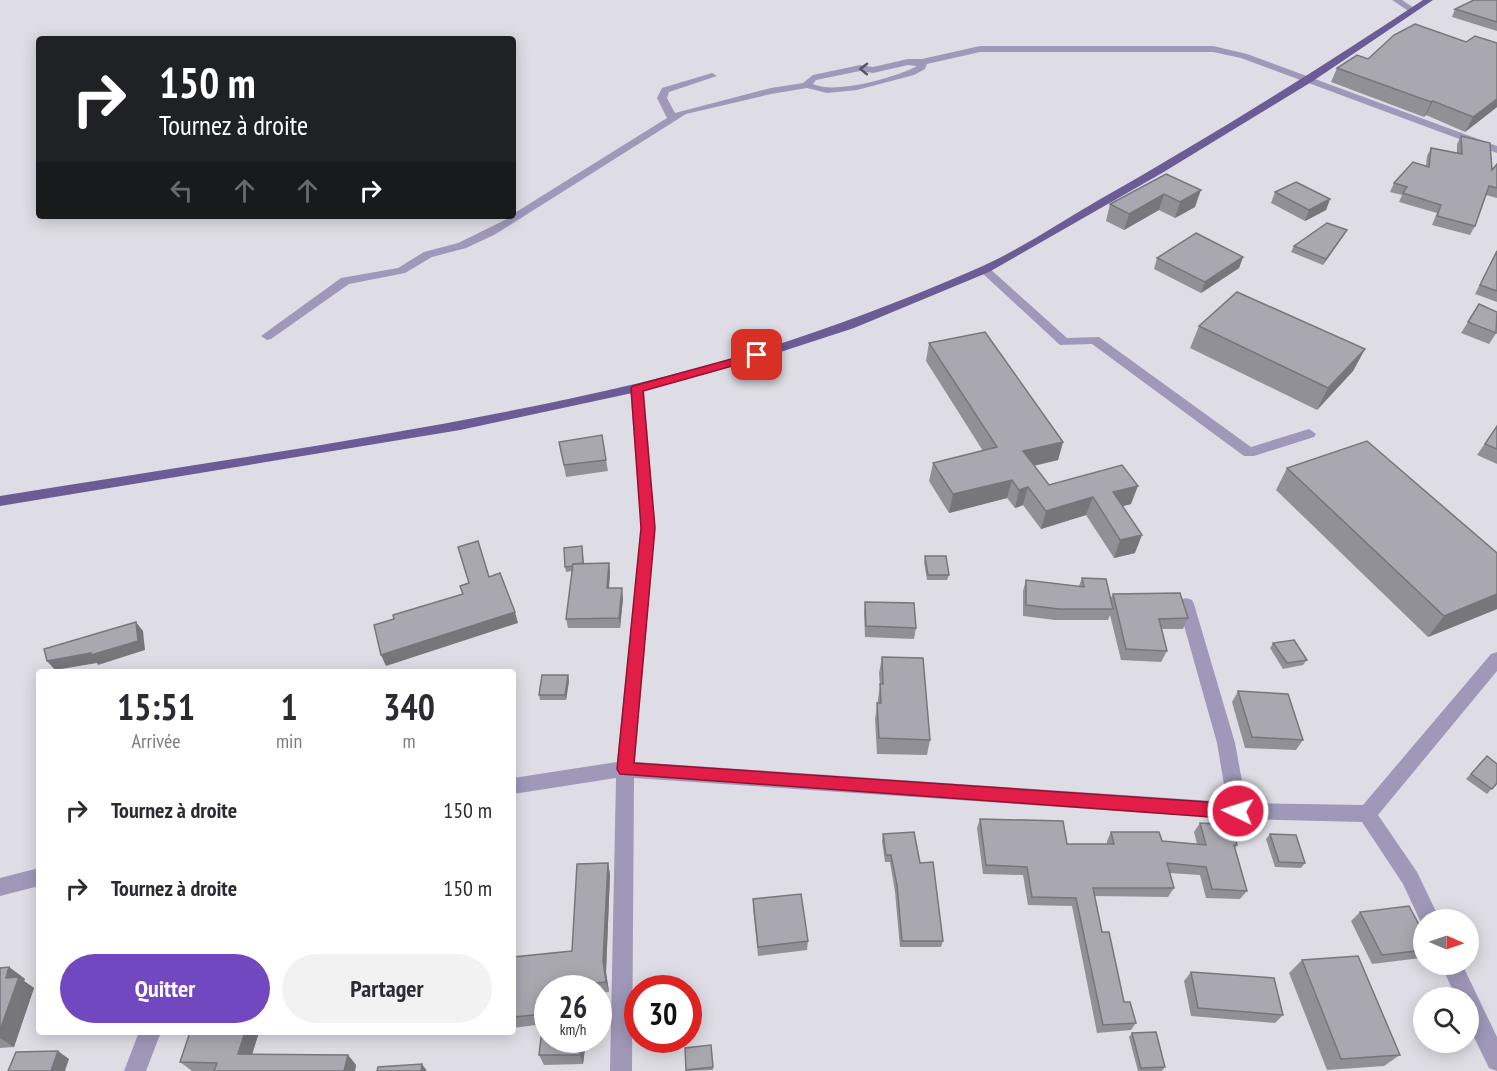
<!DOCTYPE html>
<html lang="fr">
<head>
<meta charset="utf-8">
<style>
	:root { --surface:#fff; --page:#f2f2f3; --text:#2b2b33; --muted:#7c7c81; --accent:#7248c1 }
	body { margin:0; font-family:"PT Sans Narrow",sans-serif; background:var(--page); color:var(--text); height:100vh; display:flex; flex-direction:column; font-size:22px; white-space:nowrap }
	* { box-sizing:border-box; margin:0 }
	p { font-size:20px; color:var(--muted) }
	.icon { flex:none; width:33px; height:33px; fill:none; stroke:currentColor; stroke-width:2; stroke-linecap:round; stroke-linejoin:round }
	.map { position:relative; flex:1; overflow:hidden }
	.sheet { position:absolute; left:36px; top:669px; width:480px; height:366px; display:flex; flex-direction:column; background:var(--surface); border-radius:6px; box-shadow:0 3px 15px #0003 }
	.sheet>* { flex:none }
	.hud { position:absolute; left:36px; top:36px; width:480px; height:183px; border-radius:6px; box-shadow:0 3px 15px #0003; background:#202124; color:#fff; overflow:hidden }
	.needle { width:39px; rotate:92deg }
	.fabs { position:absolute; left:1413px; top:909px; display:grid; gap:12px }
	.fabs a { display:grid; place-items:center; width:66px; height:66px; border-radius:50%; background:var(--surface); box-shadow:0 3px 15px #0003; font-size:30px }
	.speed { position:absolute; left:534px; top:975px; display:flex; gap:12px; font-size:30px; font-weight:700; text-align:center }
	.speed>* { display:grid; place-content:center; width:78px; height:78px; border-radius:50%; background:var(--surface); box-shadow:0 3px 15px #0003; line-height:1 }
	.speed small { font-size:15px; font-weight:400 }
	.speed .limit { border:9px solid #d22; background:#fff; color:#111 }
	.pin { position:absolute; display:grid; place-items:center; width:51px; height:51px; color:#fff; margin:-26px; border-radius:12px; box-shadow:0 3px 9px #0006 }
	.me { position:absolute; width:66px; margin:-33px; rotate:274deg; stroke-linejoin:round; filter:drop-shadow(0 0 4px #0008) }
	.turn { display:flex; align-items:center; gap:21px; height:126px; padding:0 24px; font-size:27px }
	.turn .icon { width:78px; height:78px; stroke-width:2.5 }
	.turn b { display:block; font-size:42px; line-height:51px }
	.lanes { display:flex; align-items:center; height:57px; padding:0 24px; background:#0003; justify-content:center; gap:30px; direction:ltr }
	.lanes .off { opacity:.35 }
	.eta { display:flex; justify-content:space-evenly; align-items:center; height:102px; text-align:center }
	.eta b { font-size:36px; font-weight:700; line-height:42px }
	.action { display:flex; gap:12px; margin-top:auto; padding:12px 24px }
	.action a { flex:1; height:69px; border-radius:36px; background:var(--accent); color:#fff; font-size:24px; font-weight:700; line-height:69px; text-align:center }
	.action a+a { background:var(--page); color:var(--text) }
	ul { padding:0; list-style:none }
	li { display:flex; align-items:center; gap:18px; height:78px; padding:0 24px }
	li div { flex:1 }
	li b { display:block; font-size:22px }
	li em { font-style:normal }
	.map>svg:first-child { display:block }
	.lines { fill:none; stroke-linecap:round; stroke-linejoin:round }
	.minor { fill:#9f98b9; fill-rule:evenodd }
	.major { fill:#6b5c96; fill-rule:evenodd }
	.wall { fill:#919097 }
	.shaded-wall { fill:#76767b }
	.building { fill:#a9a8b0; stroke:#76767b; stroke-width:1.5 }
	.oneway { stroke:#56535f }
	.route { fill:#e11d48; stroke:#92132f; stroke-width:1.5 }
</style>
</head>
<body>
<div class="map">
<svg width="1497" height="1071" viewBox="0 0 1497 1071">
	<rect width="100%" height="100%" fill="#dedde5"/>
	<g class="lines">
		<!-- minor -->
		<g class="minor">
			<path d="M1392,0H1402L1417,10L1410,12Z"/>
			<path d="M980,46H1213L1247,54L1497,146V153L1241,58L1213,52H980L927,64L925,69L914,75L857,90L827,93L807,88L771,94L686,114L494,235L466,248L432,257L405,273L349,284L271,339L267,340L261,336L341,278L398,268L424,252L458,243L513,216V214L667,118L657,98L662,88L712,73L717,76L669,92L667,98L675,113L771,88L803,83L813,75L860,65L873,67L908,59H922ZM908,65L917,66C897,77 834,95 813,84L816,80L860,71L873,73Z"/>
			<path d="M985,266L989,268L1067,338L1099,337L1251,447L1309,429L1316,434L1314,437L1254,456H1244L1092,344L1060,345L981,272V268Z"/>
			<path d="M637,384L644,388L655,527L635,762L1227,802L1217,743L1178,604L1180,600L1186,598L1192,600L1194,604L1235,743L1246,803L1363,805L1491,654L1497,652V671L1378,815L1417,872L1440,920H1424L1423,927L1403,884L1362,822L1238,819L634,778L632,1071H610L616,778L513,794V778L617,762L641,527L630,388Z"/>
			<path d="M39,868V886L0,896V878Z"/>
			<path d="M1441,964H1462L1497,1037V1071L1489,1068L1468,1025V998H1456Z"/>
			<path d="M139,1032H161L146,1071H124Z"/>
		</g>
		<!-- major -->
		<path class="major" d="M1423,0H1433L1313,81L1162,173L989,272L854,328L762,358L637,392L460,430L0,506V496C212,461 426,433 635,384C752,357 866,317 976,269C1018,251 1057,224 1097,201C1208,138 1316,71 1423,0Z"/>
	</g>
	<!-- wall -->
	<g class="wall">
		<path d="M1497,0V31L1452,17L1455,9Z"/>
		<path d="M1466,42L1497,43V107L1465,132L1426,115L1424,117L1331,82L1337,68L1368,59Z"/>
		<path d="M1461,136L1492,170L1497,164V198L1486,195L1475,226L1470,235L1432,225L1437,213L1399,202L1402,195L1390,192L1394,183L1426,166L1427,156L1431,148L1457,153V144Z"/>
		<path d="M1166,174L1195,207L1175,218L1159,210L1124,230L1106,221L1110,204Z"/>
		<path d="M1275,192L1330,199L1326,210L1305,221L1271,203Z"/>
		<path d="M1347,230L1344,235L1323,265L1291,252L1294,246Z"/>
		<path d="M1497,250V302L1475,294Z"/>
		<path d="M1243,257L1239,268L1201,293L1154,269L1157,258Z"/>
		<path d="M1468,322L1497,332L1489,344L1461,333Z"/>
		<path d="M1199,326L1365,349L1353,371L1317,410L1190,348Z"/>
		<path d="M929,343L1063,442L1058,460L1034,466L1049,485L1131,504L1123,506L1135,553L1114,558L1086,515L1041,529L1023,505L1015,508L1007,498L949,513L929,481L933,463L983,451L926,361Z"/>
		<path d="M1497,426V464L1477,455Z"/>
		<path d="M559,442L606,460L608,471L566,477Z"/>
		<path d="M1287,468L1497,553V609L1428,637L1276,490Z"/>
		<path d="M582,546L584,563H609L610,573L609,588L623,598L620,628H568L566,619L572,571L566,572L565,567Z"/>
		<path d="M925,556L949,575L947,580H927L924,562Z"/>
		<path d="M1082,578L1110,599L1113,594L1188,618L1183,629H1161L1167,651L1161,662L1121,660L1110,615L1108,620H1055L1023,616V591L1026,580L1079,586Z"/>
		<path d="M865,602L916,628L914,639L865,637L864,613Z"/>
		<path d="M1273,643L1307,660L1303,665L1283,669L1270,648Z"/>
		<path d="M882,657L930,740L927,755L877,754L875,719L880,686L879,673Z"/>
		<path d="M568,675L569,681L566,700H540L539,695Z"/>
		<path d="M1238,691L1303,740L1296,750L1245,748L1232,702Z"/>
		<path d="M1487,756L1497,783L1487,794L1466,779Z"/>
		<path d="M980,819L1067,844H1107V841L1111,832L1162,841L1197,844L1194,832L1200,823L1237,845L1235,848L1247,891L1240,899L1206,898L1200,875L1170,873L1174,888L1168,897L1094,896L1102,932L1124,1002L1136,1023L1131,1030L1097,1033L1072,906L1028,905L1023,875L983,874L977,828Z"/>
		<path d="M883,834L920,863L943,941L941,947H900L895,892L890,862H885L882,841Z"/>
		<path d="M1270,834L1305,863L1301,868L1275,867L1266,839Z"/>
		<path d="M608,863L610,875L606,972L609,992L599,993L600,1018H598V988H548V1040H586L583,1064L544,1065L539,1055L543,1024L513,1028V957L572,951Z"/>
		<path d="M753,899L808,941L807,950L758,956L753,908Z"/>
		<path d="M1360,912L1424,934V956L1421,958L1372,964L1351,921Z"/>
		<path d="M1302,960L1400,1055L1384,1066L1327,1070L1289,973Z"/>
		<path d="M9,967L25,979L24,981L34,988L14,1047L0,1048V968Z"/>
		<path d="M1191,972L1283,1015L1275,1023L1191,1016L1184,981Z"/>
		<path d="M190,1032H259L252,1055H348L356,1065L355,1071H192L180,1062Z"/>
		<path d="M1132,1033L1165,1067L1162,1071H1138L1129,1037Z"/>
		<path d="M711,1045L713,1070L686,1071L685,1048Z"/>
	</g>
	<!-- shaded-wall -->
	<g class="shaded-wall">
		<path d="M1497,99V107L1465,132L1473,117Z"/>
		<path d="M1433,101L1426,115L1424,117L1431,102Z"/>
		<path d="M1201,190L1195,207L1175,218L1180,202Z"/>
		<path d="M1164,194L1159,210L1124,230L1129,214Z"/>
		<path d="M1330,199L1326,210L1305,221L1309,210Z"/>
		<path d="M1347,230L1344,235L1323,265L1326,259Z"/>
		<path d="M1243,257L1239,268L1201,293L1205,282Z"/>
		<path d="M1365,349L1353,371L1317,410L1328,388Z"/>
		<path d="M1063,442L1058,460L1018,469L1023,451Z"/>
		<path d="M1012,480L1007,498L949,513L953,494Z"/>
		<path d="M1138,486L1131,504L1106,510L1113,492Z"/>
		<path d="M1028,487L1023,505L1015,508L1019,490Z"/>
		<path d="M1093,497L1086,515L1041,529L1046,511Z"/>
		<path d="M1142,535L1135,553L1114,558L1120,540Z"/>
		<path d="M609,563L610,573L608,598L607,588Z"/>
		<path d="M622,588L623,598L620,628L619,618Z"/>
		<path d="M1497,594V609L1428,637L1444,616Z"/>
		<path d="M515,612L518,623L386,666L381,655Z"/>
		<path d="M136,622L143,631L145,650L98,665L97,663L55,670L47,661Z"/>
		<path d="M568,675L569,681L566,700L565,695Z"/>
		<path d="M608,863L610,875L606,972L609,992L606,982L603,961Z"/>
		<path d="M9,967L25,979L24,981L34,988L14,1047L0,1038V1030L6,978Z"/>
		<path d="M598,991L599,993L600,1018L598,1014Z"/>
		<path d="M245,1032H259L249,1064L238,1054Z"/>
		<path d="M581,1040H586L583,1064L580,1055Z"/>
		<path d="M58,1051L69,1059L65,1071H51Z"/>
		<path d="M348,1055L356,1065L355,1071H344Z"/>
		<path d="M422,1064L427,1071H421Z"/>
	</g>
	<!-- building -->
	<g class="building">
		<path d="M1474,0H1497V22L1455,9Z"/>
		<path d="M1415,24L1466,42L1475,36L1497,43V99L1473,117L1433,101L1431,102L1337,68L1357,55L1368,59L1394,35Z"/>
		<path d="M1461,136L1490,143L1492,170L1497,164V188L1489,186L1475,226L1437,216L1441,205L1403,193L1407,187L1394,183L1413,162L1429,167L1431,148L1462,154Z"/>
		<path d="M1166,174L1201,190L1180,202L1164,194L1129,214L1110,204Z"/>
		<path d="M1296,182L1330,199L1309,210L1275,192Z"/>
		<path d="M1327,223L1347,230L1326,259L1294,246Z"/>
		<path d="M1196,233L1243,257L1205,282L1157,258Z"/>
		<path d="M1497,251V291L1480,285Z"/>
		<path d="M1237,292L1365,349L1328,388L1199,326Z"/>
		<path d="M1479,304L1497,312L1496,333L1468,322Z"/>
		<path d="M985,332L1063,442L1023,451L1049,485L1122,465L1138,486L1113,492L1142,535L1120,540L1093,497L1046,511L1028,487L1019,490L1012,480L953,494L933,463L997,447L929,343Z"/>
		<path d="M1497,426V449L1485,444Z"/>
		<path d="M602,435L606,460L564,465L559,442Z"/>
		<path d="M1367,441L1497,553V594L1444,616L1287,468Z"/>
		<path d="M478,541L489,577L500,573L515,612L381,655L374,625L394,619L393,615L463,594L460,586L469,583L458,547Z"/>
		<path d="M582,546L583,563L573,564V566L565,567L564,548Z"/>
		<path d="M925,556H946L949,575H928Z"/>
		<path d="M609,563L607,588H622L619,618L566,619L573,564Z"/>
		<path d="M1082,578L1106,579L1113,609H1059L1026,605V580L1084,587Z"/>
		<path d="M1180,593L1188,618L1159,619L1167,651L1126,649L1113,594Z"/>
		<path d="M865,602L914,603L916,628L866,626Z"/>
		<path d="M136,622L138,641L91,655V653L47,661L44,649Z"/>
		<path d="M1294,640L1307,660L1287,663L1273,643Z"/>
		<path d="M882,657L923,658L930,740L879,738L877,703H881L880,684H883Z"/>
		<path d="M542,675H568L565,695H539Z"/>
		<path d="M1238,691L1288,694L1303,740L1252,737Z"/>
		<path d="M1487,756L1497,764V783L1492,789L1471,774Z"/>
		<path d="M980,819L1063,821L1067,844H1114L1111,832H1159L1162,841L1206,845L1200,823L1232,825L1237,845H1234L1247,891L1212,889L1206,867L1167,863L1174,888H1093L1102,932H1109L1124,1002H1130L1136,1023L1103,1025L1076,898L1032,897L1027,867L986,865Z"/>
		<path d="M914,832L920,863L933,862L943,941H902L897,885L891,855H886L883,834Z"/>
		<path d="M1270,834L1296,835L1305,863L1279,862Z"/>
		<path d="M608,863L603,961L606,982L596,983V988H548V1040H581L580,1055H539L544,1014L513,1017V957L572,951L577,864Z"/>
		<path d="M801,894L808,941L758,947L753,899Z"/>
		<path d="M1409,906L1424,934V950L1382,955L1360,912Z"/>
		<path d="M1358,956L1400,1055L1341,1059L1302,960Z"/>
		<path d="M9,967L6,978L19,977L0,1030V968Z"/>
		<path d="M1191,972L1274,978L1283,1015L1198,1008Z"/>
		<path d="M190,1032H245L238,1054L348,1055L344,1071H214L217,1063L180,1062Z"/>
		<path d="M1156,1032L1165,1067L1141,1068L1132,1033Z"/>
		<path d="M711,1045L713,1067L686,1070L685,1048Z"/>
		<path d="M58,1051L51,1071H8L16,1052Z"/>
		<path d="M422,1064L421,1071H377L378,1067Z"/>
	</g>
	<!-- one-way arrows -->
	<defs><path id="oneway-chevron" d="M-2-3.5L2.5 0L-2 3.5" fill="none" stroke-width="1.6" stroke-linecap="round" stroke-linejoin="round" transform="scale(1.5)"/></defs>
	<use class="oneway" href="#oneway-chevron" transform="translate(864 69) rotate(-179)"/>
	<!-- route -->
	<path class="route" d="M757,352L761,353V358L643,391L655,528L634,763L1238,804L1244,806L1247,811L1244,817L1238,819L620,774L617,769L641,528L631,388L633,386Z"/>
</svg>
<div class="fabs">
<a><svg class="needle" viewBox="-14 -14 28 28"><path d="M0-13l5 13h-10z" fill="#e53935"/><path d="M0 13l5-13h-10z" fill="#7c7c81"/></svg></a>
<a><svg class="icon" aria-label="search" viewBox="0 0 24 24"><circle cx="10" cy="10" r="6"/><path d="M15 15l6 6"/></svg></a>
</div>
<div class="speed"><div>26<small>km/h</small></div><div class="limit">30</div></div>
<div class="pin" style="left:757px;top:355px;background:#d93025"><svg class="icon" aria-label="arrive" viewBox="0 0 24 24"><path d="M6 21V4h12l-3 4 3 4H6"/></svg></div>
<svg class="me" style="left:1238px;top:811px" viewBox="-20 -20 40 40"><circle r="17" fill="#e11d48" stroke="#fff" stroke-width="3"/><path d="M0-11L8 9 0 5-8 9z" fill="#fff"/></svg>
<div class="hud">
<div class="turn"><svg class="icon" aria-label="right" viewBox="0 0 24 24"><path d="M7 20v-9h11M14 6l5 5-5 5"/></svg><div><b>150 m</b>Tournez à droite</div></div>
<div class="lanes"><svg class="icon off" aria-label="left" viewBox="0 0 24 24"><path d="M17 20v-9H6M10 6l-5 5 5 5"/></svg><svg class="icon off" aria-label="ahead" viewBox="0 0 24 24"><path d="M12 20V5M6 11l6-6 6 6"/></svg><svg class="icon off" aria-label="ahead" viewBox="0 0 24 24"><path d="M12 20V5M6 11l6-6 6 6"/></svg><svg class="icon" aria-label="right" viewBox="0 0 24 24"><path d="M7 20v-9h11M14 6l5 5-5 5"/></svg></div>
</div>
<section class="sheet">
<div class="eta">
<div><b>15:51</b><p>Arrivée</p></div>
<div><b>1</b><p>min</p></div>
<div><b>340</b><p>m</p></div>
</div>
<ul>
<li><svg class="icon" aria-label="right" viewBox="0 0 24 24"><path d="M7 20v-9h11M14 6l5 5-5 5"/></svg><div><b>Tournez à droite</b></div><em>150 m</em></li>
<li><svg class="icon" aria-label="right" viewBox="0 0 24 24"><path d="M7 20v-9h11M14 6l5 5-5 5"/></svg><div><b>Tournez à droite</b></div><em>150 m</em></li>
</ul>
<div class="action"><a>Quitter</a><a>Partager</a></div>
</section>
</div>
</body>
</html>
